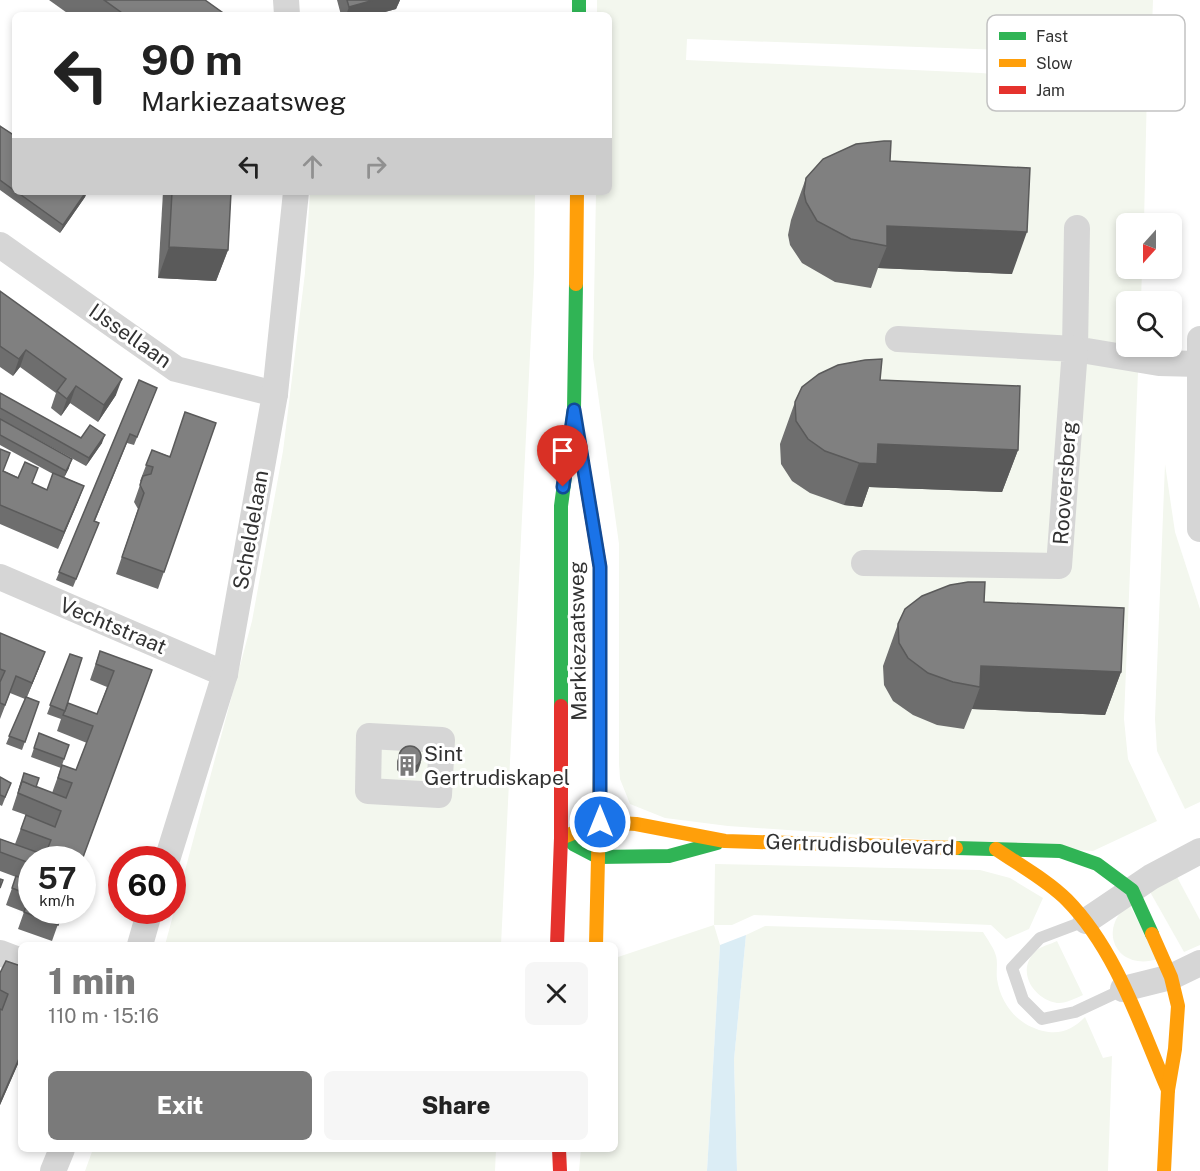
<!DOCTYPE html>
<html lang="en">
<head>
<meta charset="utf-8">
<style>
	:root { --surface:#fff; --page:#f6f6f6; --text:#222; --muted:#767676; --accent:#7a7a7a }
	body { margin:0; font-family:"Public Sans",sans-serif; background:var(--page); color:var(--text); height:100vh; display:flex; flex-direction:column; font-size:22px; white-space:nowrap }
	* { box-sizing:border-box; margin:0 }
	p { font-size:20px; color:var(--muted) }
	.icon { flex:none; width:33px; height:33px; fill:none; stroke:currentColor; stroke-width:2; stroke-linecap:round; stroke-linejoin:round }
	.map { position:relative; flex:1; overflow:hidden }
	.sheet { position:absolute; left:18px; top:942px; width:600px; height:210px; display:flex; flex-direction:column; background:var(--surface); border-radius:9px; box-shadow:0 3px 9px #0003 }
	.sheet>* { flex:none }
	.top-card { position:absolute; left:12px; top:12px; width:600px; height:183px; border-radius:9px; box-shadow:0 3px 9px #0003; background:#fff; color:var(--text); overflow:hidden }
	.needle { width:39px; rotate:201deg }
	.controls { position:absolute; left:1116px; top:213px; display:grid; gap:12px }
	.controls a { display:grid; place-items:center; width:66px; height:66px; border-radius:9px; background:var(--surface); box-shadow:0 3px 9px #0003; font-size:30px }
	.speed { position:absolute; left:18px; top:846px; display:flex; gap:12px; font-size:30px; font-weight:700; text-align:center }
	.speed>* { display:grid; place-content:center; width:78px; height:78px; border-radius:50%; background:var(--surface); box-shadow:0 3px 9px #0003; line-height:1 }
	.speed small { font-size:15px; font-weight:400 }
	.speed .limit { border:9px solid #d22; background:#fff; color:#111 }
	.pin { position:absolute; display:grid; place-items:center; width:51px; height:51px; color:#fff; margin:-62px -26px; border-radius:50% 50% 50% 0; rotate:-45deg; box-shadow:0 0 6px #0007 }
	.pin .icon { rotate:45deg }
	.me { position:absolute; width:66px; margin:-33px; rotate:0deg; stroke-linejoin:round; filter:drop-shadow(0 0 4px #0008) }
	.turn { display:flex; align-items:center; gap:21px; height:126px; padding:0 30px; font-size:27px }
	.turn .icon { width:78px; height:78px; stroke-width:2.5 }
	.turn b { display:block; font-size:42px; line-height:51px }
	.lanes { display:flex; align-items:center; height:57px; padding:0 30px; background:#0003; justify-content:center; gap:30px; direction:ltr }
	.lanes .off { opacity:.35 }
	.round { display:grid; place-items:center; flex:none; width:63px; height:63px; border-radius:9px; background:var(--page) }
	.summary { display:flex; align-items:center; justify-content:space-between; height:102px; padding:0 30px }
	h1 { font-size:36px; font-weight:800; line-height:45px; color:var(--accent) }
	.button { display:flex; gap:12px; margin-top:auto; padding:12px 30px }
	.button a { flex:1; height:69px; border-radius:9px; background:var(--accent); color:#fff; font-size:24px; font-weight:800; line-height:69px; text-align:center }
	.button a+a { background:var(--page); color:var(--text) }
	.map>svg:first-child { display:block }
	.green { fill:#f3f7ee }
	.water { fill:#dbedf5 }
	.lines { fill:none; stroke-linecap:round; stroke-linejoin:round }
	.lane { stroke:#d6d6d6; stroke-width:12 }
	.street { stroke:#d6d6d6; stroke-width:26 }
	.fast { stroke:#30b455; stroke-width:14 }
	.slow { stroke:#ff9f0a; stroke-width:14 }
	.jam { stroke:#e5322d; stroke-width:14 }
	.wall { fill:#6e6e6e }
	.shaded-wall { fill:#5a5a5a }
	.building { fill:#808080; stroke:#5a5a5a; stroke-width:1.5 }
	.route-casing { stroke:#114b97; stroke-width:15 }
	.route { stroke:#1a73e8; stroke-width:10 }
	.labels { text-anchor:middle; stroke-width:6; stroke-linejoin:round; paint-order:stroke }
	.street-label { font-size:21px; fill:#323232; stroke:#fff }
	.poi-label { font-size:21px; fill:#323232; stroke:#fff; text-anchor:start }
	.key { fill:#fff; stroke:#c2c2c2; stroke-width:1.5 }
	.key-label { font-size:16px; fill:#323232 }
</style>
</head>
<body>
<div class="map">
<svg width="1200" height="1171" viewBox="0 0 1200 1171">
	<rect width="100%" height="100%" fill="#fff"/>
	<!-- green -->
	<g class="green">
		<path d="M597,0H1153L1151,55L687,39L686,60L981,73L1147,88L1144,223L1126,224V268L1142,269L1141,301L1126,302V346L1139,347L1124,719L1128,759L1157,821L1093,851L728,826L665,818L630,804L620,779L619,763V544L593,358L596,192H609V15H597Z"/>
		<path d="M310,192H535L534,273L501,945H165L252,621L283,451L305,273Z"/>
		<path d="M1165,464L1175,532L1200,609V802L1185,809L1157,751L1155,719Z"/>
		<path d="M715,864L980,870L1010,878L1043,898L1029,929L1006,939L991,925L754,915L732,925H714L720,945L707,1171H579L581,1149H615V958L714,925Z"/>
		<path d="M1177,877L1200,920V945L1184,952L1149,890Z"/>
		<path d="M1129,904L1158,959C1117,972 1096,930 1129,904Z"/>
		<path d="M765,926L983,932C987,939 994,948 996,956C998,963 996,972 997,979C1001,1005 1018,1025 1043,1031C1061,1035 1073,1029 1085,1017L1103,1058L1112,1056L1108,1171H737L734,1060L746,935Z"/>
		<path d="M1057,941L1083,995C1076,998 1065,1004 1057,1003C1033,999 1015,970 1036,951C1041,946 1051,944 1057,941Z"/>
		<path d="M93,1149H496L495,1171H85Z"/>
	</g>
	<!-- water -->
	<path class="water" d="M746,935L734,1060L737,1171H707L720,945Z"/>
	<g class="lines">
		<!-- lane -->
		<path class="lane" d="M1085,921L1040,938L1012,968L1023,1000L1042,1019L1075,1012L1122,990"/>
		<!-- street -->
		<g class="street">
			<path d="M286,0L287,15"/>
			<path d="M1077,228L1075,349L1159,363L1199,364"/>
			<path d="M0,245L176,369L275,394"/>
			<path d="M1200,339V529"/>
			<path d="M864,563L1059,566L1075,349L898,339"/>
			<path d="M0,577L225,674"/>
			<path d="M369,736L442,740L439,795L368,791Z"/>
			<path d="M167,860L225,674L275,394L296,192"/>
			<path d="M1086,921L1151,877L1200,851"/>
			<path d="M140,945L150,910"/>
			<path d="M0,953L21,961"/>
			<path d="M1123,989L1171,977L1200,963"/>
			<path d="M53,1171L62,1149"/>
		</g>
		<!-- fast -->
		<g class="fast">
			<path d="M579,0V15"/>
			<path d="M561,706V506L574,409L576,284"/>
			<path d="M573,844L598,857L669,856L717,843"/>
			<path d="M956,848L1060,851L1097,864L1132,890L1152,934"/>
		</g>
		<!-- slow -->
		<g class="slow">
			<path d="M576,284L577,192"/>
			<path d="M561,838L600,822L636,824L725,841L956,848"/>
			<path d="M996,849C1019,865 1047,880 1067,900C1117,951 1140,1026 1168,1090"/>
			<path d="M1152,934L1171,977L1178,1006L1175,1049L1168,1090L1164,1171"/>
			<path d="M596,945L600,771"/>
		</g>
		<!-- jam -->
		<g class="jam">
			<path d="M579,441L600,567V771"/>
			<path d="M557,945L561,838V706"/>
			<path d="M559,1149L560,1171"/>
		</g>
	</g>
	<!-- wall -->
	<g class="wall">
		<path d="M49,0H205L226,15H70Z"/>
		<path d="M337,0H400L396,9L374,15H341Z"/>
		<path d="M0,126L15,136V192H87L85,197L60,233L0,190Z"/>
		<path d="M890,161L1012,274L878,268L871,288L835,282L802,263L790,245L788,235L791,220L806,178Z"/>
		<path d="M163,192H231L228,250L216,281L158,278Z"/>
		<path d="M0,291L116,395L98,422L70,403L61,416L51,408L56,393L20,367L13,376L0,367Z"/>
		<path d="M139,380L157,388L134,445L127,443L95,521L99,523L73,587L56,580Z"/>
		<path d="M880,380L1018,450L1002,492L869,487L862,507L844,505L810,493L792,481L781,464L780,444L795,402Z"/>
		<path d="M0,393L81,438L102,443L86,466L0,419Z"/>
		<path d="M0,419L69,468L64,477L84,486L58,549L0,524V449L4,471L47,490L53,474L0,445Z"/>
		<path d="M216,423L158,589L116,574L138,509L134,502L141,482L140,481L152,450L169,456Z"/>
		<path d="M984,602L1121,672L1105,715L972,709L964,729L937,725L913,715L893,701L884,685L883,666L898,624Z"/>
		<path d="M0,633L39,668L27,697L39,702L22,750L6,744L25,699L10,693L0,719Z"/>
		<path d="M100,651L152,670L82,860H32V910H63L52,941L18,929L24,912L6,905L16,877L0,871V839L15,844L26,815L12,810L24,773L36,787L52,793L62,765L76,770L87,743L57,731L61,719L47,714L70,654L65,708L97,714L107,687L90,680Z"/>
		<path d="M39,733L69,745L61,768L31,757Z"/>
		<path d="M400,753L418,771L411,776H403L397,770V761Z"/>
		<path d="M0,777L11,783L2,806L0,805Z"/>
		<path d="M21,966V1057L0,1105V973Z"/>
	</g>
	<!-- shaded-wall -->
	<g class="shaded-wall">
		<path d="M374,0H400L396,9L374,15H346L349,7Z"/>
		<path d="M86,192H87L85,197L60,233L63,225Z"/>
		<path d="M887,226L1027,232L1012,274L878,268L887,246Z"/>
		<path d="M169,247L228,250L216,281L158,278Z"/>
		<path d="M26,350L20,367L13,376L19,359Z"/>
		<path d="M122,379L116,395L98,422L104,405Z"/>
		<path d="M76,386L70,403L61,416L67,399Z"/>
		<path d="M105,435L102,443L86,466L89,458Z"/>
		<path d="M878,444L1018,450L1002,492L869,487L862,507L844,505L859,463Z"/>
		<path d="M72,459L69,468L63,480L66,471Z"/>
		<path d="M84,486L78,502L58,549L64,532Z"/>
		<path d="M45,652L39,668L26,699L32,683Z"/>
		<path d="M981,666L1121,672L1105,715L972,709L980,687Z"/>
		<path d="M421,762L418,771L411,776H403L406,767Z"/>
		<path d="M21,1054V1057L0,1105V1102Z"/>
	</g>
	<!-- building -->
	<g class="building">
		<path d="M104,0H205L226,15H125Z"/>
		<path d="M347,0H374L349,7Z"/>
		<path d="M0,126L15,136V191L0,180Z"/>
		<path d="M884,141H891L890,161L1030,168L1027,232L887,226V246L851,239L817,221L806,202L804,193L806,178L823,159L856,144Z"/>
		<path d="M17,192H86L63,225Z"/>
		<path d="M172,192H231L228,250L169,247Z"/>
		<path d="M0,291L122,379L104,405L76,386L67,399L57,391L66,379L26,350L19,359L0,346Z"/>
		<path d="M882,359L880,380L1020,386L1018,450L878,444L877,464L859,463L825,451L808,439L796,421L795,402L802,387L819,374L838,365L865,360Z"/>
		<path d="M139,380L157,388L137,437L130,434L94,521L99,523L76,579L59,572Z"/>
		<path d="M0,393L81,438L90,425L105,435L89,458L0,408Z"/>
		<path d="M185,412L216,423L164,572L122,557L144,493L140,485L143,476L151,474L153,467L146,465L152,450L170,457Z"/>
		<path d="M0,419L72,459L66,471L0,435Z"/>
		<path d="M0,449L10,453L3,471L18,478L25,462L38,468L32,483L47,490L53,473L84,486L64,532L0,505Z"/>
		<path d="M968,582H985L984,602L1124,608L1121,672L981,666L980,687L953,682L928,673L908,658L899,643L898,624L905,609L922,596L950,585Z"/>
		<path d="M0,633L45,652L32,683L16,676L5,705L0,703V682L5,671L0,669Z"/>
		<path d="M100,651L152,670L82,860H32V864L0,852V839L45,855L51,840L21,829L26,815L55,827L61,811L18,793L22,781L66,798L72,783L58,778L62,765L76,770L93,726L63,715L68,703L97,714L114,671L96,664Z"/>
		<path d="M70,654L82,658L65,711L50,705Z"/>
		<path d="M26,697L39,702L25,742L9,736Z"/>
		<path d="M39,733L69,745L64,759L34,748Z"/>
		<circle cx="410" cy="757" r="11"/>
		<path d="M24,773L39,778L36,787L22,781L19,790Z"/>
		<path d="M0,777L11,783L5,797L0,795Z"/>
		<path d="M16,876L32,882V910H63L58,925L24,912L30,895L12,888Z"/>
		<path d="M0,879L3,880L0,888Z"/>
		<path d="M6,961L21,966V1054L0,1102V1009L2,1010L8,994L0,990V973Z"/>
	</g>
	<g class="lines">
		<!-- route casing -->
		<g class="route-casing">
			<path id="route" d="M563,487L574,410L600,567V822"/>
		</g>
		<!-- route -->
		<use href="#route" class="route"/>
	</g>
	<!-- icons -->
	<defs>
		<g id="building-bare" transform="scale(1.62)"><path d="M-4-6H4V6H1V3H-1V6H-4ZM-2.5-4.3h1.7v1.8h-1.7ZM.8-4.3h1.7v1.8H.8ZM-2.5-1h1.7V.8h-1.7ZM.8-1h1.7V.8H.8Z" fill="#7a7a7a" stroke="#fff" stroke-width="2.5" paint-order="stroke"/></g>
	</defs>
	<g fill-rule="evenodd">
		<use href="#building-bare" x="407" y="766"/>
	</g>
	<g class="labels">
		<!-- street labels -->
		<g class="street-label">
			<text transform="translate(130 336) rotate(35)" y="7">IJssellaan</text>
			<text transform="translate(1065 483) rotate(-86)" y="7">Rooversberg</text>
			<text transform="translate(251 530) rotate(-80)" y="7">Scheldelaan</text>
			<text transform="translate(113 626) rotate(23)" y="7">Vechtstraat</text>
			<text transform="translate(578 641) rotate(-91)" y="7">Markiezaatsweg</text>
			<text transform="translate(860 845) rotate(2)" y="7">Gertrudisboulevard</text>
		</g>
		<!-- poi labels -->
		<g class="poi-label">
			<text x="424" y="761">Sint<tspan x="424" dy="24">Gertrudiskapel</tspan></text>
		</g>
	</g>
	<!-- legend -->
	<rect x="987" y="15" width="198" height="96" rx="9" class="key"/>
	<rect x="999" y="32" width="27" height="8" fill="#30b455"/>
	<rect x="999" y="59" width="27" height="8" fill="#ff9f0a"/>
	<rect x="999" y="86" width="27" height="8" fill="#e5322d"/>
	<g class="key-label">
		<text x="1036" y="42">Fast</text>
		<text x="1036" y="69">Slow</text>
		<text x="1036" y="96">Jam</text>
	</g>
</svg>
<div class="controls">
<a><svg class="needle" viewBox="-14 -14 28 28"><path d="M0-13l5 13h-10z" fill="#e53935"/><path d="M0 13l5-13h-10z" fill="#767676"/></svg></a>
<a><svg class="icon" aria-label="search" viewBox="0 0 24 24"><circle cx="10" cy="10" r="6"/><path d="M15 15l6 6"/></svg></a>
</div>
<div class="speed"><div>57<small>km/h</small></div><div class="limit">60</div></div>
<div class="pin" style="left:563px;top:487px;background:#d93025"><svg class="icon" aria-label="arrive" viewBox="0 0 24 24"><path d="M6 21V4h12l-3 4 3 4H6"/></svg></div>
<svg class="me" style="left:600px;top:822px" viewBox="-20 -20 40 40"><circle r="17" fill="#1a73e8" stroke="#fff" stroke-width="3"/><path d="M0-11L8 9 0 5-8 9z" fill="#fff"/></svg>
<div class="top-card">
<div class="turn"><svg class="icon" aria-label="left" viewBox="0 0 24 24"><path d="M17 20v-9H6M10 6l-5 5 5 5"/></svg><div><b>90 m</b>Markiezaatsweg</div></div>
<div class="lanes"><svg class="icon" aria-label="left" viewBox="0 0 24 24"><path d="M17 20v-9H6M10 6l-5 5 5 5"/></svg><svg class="icon off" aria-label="ahead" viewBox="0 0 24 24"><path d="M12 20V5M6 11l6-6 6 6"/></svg><svg class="icon off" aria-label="right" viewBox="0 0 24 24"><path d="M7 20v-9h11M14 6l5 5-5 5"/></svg></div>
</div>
<section class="sheet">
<div class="summary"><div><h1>1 min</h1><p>110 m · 15:16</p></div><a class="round"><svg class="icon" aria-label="close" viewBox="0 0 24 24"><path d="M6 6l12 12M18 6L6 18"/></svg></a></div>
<div class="button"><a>Exit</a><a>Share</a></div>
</section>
</div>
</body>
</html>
